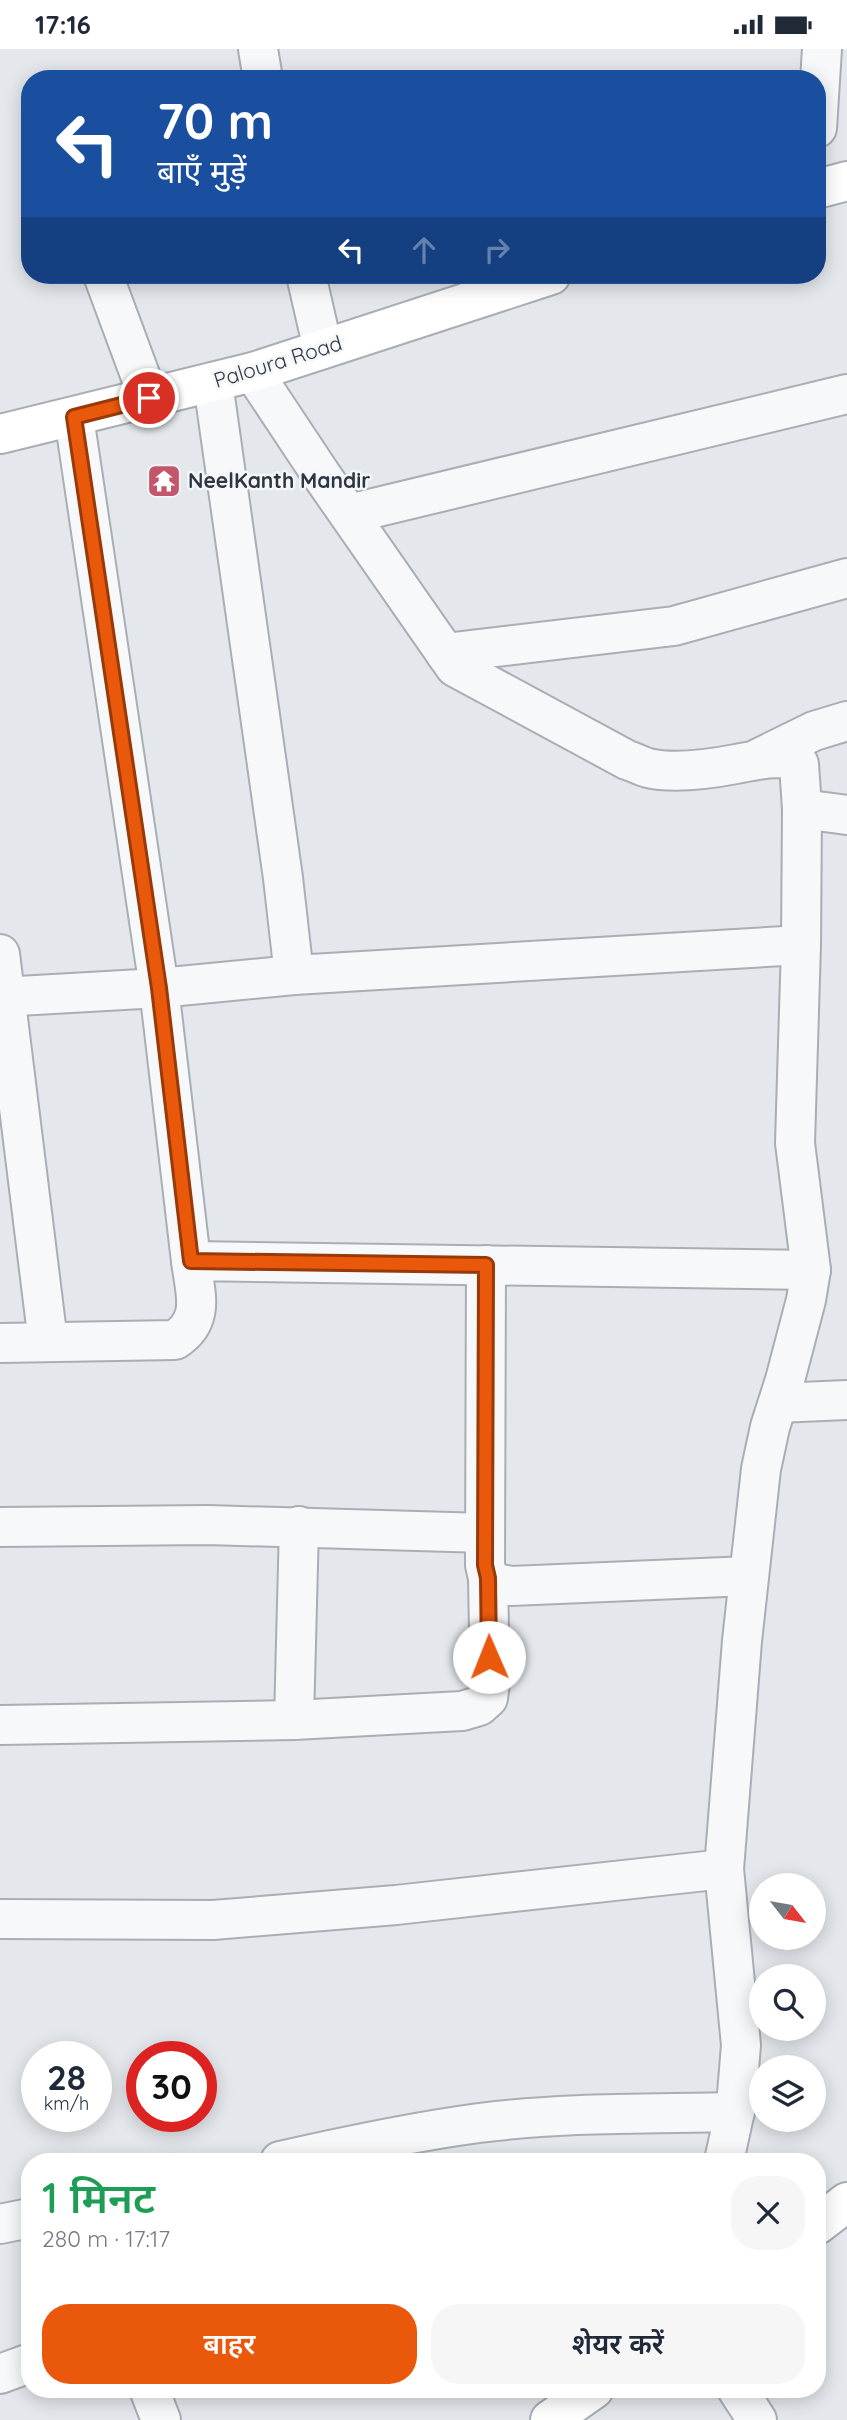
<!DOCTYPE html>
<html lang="hi">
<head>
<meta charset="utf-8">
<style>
	:root { --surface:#fff; --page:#f6f6f7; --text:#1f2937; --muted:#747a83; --accent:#ea580c }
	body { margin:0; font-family:Quicksand,"Noto Sans Devanagari",sans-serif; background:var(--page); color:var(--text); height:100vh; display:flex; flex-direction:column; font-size:26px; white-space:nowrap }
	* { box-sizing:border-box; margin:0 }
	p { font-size:23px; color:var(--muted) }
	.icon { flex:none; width:38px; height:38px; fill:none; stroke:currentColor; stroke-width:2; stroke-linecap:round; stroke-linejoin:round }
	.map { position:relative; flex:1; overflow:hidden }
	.details { position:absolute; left:21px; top:2104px; width:805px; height:245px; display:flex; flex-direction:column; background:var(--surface); border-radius:28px; box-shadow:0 4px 18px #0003 }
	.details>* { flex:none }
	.top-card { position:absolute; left:21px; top:21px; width:805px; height:214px; border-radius:28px; box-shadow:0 4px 18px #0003; background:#1a4fa0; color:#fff; overflow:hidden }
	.needle { width:46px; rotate:121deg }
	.fabs { position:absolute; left:749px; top:1824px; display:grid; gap:14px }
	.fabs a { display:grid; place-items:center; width:77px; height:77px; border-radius:50%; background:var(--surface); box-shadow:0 4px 18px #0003; font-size:35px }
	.speed { position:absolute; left:21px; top:1992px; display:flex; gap:14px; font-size:35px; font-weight:700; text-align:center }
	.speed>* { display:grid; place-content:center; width:91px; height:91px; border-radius:50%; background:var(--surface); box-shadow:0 4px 18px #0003; line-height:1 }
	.speed small { font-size:18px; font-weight:400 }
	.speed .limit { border:10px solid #d22; background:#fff; color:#111 }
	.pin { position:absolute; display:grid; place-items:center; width:60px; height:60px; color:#fff; margin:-30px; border:4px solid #fff; border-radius:50%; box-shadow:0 2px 7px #0007 }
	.me { position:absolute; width:77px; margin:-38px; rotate:359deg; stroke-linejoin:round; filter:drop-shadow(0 0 5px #0008) }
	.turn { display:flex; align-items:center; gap:24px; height:147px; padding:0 21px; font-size:32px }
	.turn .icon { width:91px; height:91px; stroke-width:2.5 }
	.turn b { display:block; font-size:49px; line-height:60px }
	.lanes { display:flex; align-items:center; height:66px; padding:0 21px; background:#0003; justify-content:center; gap:35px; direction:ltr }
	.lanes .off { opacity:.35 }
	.round { display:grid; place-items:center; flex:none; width:74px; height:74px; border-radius:28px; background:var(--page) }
	.overview { display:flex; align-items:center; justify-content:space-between; height:119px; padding:0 21px }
	h1 { font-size:42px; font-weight:600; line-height:52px; color:#1e9e55 }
	.action { display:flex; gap:14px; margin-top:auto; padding:14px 21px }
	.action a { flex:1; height:80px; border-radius:28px; background:var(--accent); color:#fff; font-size:28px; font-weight:600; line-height:80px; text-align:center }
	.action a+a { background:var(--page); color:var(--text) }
	.status { display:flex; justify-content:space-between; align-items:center; height:49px; padding:0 35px; background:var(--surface); direction:ltr }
	.status svg { height:19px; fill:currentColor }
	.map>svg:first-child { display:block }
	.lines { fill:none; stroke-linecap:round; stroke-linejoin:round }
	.minor-casing { stroke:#a9aeb5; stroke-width:42 }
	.secondary-casing { stroke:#a9aeb5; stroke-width:42 }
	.primary-casing { stroke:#a5acb6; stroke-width:42 }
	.minor { stroke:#f7f8f9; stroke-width:38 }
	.secondary { stroke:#fff; stroke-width:38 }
	.primary { stroke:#fff; stroke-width:38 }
	.route-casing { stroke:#983908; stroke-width:18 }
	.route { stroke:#ea580c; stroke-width:12 }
	.labels { text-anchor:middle; stroke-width:5; stroke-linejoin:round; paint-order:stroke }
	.street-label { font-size:21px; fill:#2d3642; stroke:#f4f6f8 }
	.poi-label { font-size:21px; font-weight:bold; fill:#2d3642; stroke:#f4f6f8; text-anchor:start }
</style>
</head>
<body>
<div class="status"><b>17:16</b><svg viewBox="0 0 49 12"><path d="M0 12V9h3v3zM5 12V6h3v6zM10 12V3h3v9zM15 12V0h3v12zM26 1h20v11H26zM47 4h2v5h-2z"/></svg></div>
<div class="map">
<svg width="847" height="2371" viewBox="0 0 847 2371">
	<rect width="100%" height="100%" fill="#e4e7eb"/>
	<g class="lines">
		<!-- minor casing -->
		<g class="minor-casing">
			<g id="minor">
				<path d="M258,0L263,30"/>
				<path d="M817,79L822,0"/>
				<path d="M103,226L149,350"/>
				<path d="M306,226L323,300"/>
				<path d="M253,323L322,427L455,618L627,711C634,713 641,717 648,719C674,725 710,720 736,715C757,711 775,707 796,710L799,715L802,760L801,896L795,1094L811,1221L806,1251L785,1331L770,1378L761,1420L742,1592L724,1820L741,1996L736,2057L724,2112"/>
				<path d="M213,334L283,829L294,926"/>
				<path d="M74,368L159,939L191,1212"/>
				<path d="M349,465L847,345"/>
				<path d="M445,604L674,577L847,529"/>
				<path d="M759,709L814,682L847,672"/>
				<path d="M802,760L847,766"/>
				<path d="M0,905L48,1293"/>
				<path d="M0,948L159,939L294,926L801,896"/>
				<path d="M486,1216L485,1516L488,1529L496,1534L511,1537L749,1527"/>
				<path d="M0,1294L175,1291C206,1271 195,1244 191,1212L811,1221"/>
				<path d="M778,1354L847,1351"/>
				<path d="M0,1478L208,1476L485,1484"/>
				<path d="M294,1671L299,1477"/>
				<path d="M0,1676L294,1671L462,1662L479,1657L488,1649L490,1634L488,1529"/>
				<path d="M0,1870L213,1871L396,1856L724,1820"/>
				<path d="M280,2112C346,2097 412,2083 479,2074C564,2063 650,2065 735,2063"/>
				<path d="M0,2175L30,2169"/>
				<path d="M0,2325L30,2314"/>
				<path d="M149,2340L161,2371"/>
				<path d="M737,2340L757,2371"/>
			</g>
		</g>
		<!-- secondary casing -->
		<g class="secondary-casing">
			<g id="secondary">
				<path d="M817,140L847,132"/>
				<path d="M0,385L253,323L551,226"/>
			</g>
		</g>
		<!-- primary casing -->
		<g class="primary-casing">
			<g id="primary">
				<path d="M817,2176L847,2153"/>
				<path d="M550,2371L594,2340"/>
			</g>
		</g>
		<!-- minor -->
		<use href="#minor" class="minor"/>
		<!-- secondary -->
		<use href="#secondary" class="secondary"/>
		<!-- primary -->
		<use href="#primary" class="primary"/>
	</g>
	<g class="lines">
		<!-- route casing -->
		<g class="route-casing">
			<path id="route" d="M149,349L74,368L159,939L191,1212L486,1216L485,1516L488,1529L489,1608"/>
		</g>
		<!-- route -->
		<use href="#route" class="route"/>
	</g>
	<!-- icons -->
	<defs>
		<g id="temple-square" transform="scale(1.75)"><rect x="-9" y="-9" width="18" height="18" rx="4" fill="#c3566d" stroke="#f4f6f8"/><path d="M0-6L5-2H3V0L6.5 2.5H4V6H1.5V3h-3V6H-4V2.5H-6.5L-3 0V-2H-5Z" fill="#fff"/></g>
	</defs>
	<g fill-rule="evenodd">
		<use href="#temple-square" x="164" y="432"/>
	</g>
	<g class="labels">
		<!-- street labels -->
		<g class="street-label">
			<text transform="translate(278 313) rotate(-17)" y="7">Paloura Road</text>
		</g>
		<!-- poi labels -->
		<g class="poi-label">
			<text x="188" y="439">NeelKanth Mandir</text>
		</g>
	</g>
</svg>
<div class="fabs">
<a><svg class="needle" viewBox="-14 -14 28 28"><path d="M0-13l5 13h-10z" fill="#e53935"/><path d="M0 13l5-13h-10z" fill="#747a83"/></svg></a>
<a><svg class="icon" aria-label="search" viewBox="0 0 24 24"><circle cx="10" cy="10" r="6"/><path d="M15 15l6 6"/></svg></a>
<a><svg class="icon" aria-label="layers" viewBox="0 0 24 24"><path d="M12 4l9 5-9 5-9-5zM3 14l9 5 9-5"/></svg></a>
</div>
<div class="speed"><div>28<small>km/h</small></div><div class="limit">30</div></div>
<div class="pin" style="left:149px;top:349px;background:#d93025"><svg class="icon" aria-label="arrive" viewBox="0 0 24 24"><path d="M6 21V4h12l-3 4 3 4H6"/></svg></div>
<svg class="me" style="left:489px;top:1608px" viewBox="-20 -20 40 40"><circle r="19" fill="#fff"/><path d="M0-13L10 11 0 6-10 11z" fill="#ea580c"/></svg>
<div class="top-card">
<div class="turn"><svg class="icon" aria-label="left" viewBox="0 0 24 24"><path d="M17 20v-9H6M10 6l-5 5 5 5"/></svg><div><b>70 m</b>बाएँ मुड़ें</div></div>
<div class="lanes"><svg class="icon" aria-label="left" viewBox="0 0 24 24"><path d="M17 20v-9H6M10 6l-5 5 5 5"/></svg><svg class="icon off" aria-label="ahead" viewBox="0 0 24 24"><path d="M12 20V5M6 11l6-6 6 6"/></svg><svg class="icon off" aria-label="right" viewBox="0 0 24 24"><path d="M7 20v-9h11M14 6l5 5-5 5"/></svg></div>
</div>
<section class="details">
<div class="overview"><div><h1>1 मिनट</h1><p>280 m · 17:17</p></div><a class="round"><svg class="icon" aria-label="close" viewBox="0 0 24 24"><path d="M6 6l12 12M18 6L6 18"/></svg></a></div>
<div class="action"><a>बाहर</a><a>शेयर करें</a></div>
</section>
</div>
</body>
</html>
